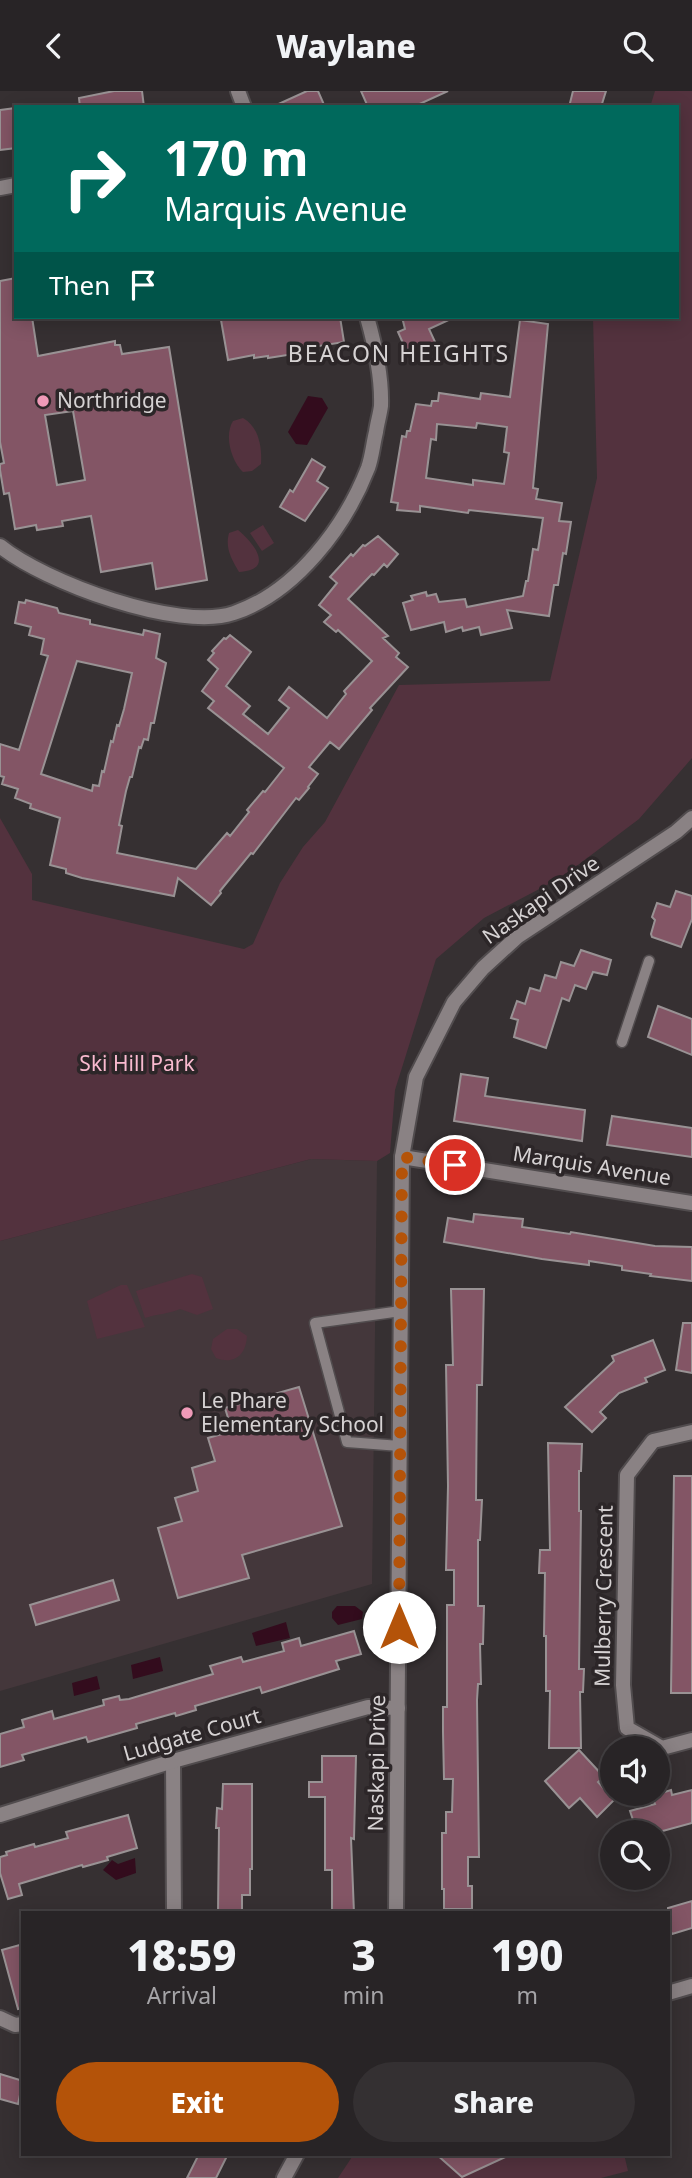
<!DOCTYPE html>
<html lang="en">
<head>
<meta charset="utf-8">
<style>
	:root { --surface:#282426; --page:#343032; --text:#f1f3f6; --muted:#a5a4a7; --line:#444143; --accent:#b45309 }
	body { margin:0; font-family:"Noto Sans",sans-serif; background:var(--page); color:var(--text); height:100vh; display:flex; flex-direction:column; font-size:26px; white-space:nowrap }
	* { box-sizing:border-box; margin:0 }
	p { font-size:23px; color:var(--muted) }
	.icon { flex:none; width:38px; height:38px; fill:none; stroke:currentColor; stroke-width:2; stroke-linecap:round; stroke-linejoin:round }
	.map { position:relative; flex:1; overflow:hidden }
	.side { position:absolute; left:21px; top:1820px; width:649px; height:245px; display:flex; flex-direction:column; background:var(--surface); border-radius:0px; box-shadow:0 4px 18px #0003,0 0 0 2px var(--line) }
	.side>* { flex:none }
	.hud { position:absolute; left:14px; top:14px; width:665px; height:214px; border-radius:0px; box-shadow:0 4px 18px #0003,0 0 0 2px var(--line); background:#00695c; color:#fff; overflow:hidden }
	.buttons { position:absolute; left:600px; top:1645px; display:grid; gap:14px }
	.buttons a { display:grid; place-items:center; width:70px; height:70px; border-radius:50%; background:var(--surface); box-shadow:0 4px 18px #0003,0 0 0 2px var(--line); font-size:35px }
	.pin { position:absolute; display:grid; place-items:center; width:60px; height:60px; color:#fff; margin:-30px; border:4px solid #fff; border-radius:50%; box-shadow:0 2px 7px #0007 }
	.me { position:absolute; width:77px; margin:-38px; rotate:0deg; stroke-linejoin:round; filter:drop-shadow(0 0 5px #0008) }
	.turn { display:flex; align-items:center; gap:24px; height:147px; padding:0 35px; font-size:32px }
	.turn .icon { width:91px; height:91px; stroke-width:2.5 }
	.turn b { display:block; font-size:49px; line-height:60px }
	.then { display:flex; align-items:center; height:66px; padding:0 35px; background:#0003; gap:14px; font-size:26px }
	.eta { display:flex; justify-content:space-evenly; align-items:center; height:119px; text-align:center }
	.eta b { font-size:42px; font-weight:800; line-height:49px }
	.cta { display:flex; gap:14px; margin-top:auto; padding:14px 35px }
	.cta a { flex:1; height:80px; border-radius:42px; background:var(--accent); color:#fff; font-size:28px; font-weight:800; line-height:80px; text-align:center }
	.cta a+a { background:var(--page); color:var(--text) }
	header { display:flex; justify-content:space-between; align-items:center; height:91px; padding:0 35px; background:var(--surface); font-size:32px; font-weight:800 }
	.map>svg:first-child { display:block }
	.built { fill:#44373b }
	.green { fill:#53323e }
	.water { fill:#330c1d }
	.building { fill:#835565; stroke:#999294; stroke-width:2; fill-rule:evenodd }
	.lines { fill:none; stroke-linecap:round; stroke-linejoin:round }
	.service-casing { stroke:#514c4e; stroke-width:13 }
	.minor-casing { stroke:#514c4e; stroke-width:18 }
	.service { stroke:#8a8284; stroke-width:10 }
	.minor { stroke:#8a8284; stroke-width:14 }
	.route { stroke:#b45309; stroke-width:12; stroke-dasharray:0 21.6 }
	.poi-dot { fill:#ef9ab8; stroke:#2c2628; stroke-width:2.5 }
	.labels { text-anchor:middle; stroke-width:7; stroke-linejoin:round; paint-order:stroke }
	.poi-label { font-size:21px; fill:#d6d2d3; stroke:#2c2628; text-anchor:start }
	.street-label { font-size:21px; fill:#d6d2d3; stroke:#2c2628 }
	.park-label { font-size:21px; fill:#f9bacf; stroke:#2c2628 }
	.neighbourhood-label { font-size:23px; letter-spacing:2px; fill:#d6d2d3; stroke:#2c2628 }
</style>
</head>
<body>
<header><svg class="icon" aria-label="back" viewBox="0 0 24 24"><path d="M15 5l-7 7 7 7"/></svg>Waylane<svg class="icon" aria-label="search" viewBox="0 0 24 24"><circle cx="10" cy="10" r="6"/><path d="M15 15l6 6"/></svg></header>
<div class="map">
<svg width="692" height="2087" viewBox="0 0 692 2087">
	<rect width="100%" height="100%" fill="#363032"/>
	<!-- built -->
	<path class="built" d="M311,1068L377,1070L372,1493L0,1600V1150Z"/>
	<!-- green -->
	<g class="green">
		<path d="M655,0H692V667L639,728L562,786L484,827L436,868L395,999L390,1062L377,1070L311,1068L0,1150V727L32,783V809L244,858L253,853L280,792L303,756L325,731L399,594L550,590L597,387L593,226H677V16H650Z"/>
		<path d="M243,327C259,336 262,356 261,373L252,380L243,381C231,370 224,344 233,330Z"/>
		<path d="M263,434L274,452L262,460L250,442Z"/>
		<path d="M238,439C253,451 276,479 239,481C231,467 225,457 229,442Z"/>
		<path d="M192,1183L202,1186L213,1218L197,1224L180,1218C168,1223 157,1223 145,1227L136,1200Z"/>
		<path d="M121,1194H127L145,1236L97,1248L87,1210Z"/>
		<path d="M227,1238H237L247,1245C246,1264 234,1274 216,1267L211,1258L213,1248Z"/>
		<path d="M354,2063H624L628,2080L601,2087H338Z"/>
	</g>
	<!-- water -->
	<g class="water">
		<path d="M308,305L322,307L328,317L307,354L296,353L288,341Z"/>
		<path d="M337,1515H355L363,1521L362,1528L338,1534L332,1527V1521Z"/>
		<path d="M286,1531L290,1547L256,1555L252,1542Z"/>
		<path d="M160,1566L163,1580L133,1588L131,1574Z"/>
		<path d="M97,1585L100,1598L74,1605L72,1592Z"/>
		<path d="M135,1767L136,1782L116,1789L103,1779L112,1769L118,1773Z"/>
	</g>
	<!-- building -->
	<g class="building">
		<path d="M114,0H142L144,16H80L79,7Z"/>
		<path d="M307,0H318L325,16H272Z"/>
		<path d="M361,0H448L413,16H368Z"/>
		<path d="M573,0H606L601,16H569Z"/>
		<path d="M16,17V57L0,59V19Z"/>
		<path d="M16,187V226H32L38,265L115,250V254H120L122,263L169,256L207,489L156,498L152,472L101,481L91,425L62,430L63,435L37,439L36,434L15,438L9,402L4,403L0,379V373L4,372L0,351V190ZM73,320L85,389L57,394L45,324Z"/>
		<path d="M241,226H340L344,251L294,259V263L268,267V265L254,267V264L228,269L221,229Z"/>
		<path d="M402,226H455L429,238L436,253L411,264L408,258L406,259L398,241L405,238Z"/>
		<path d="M520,229L548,233L533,397L538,398L536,408L562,412L559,430L571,431L566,463L563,462L558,494H554L549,525L507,519L512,537L481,544L479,536L463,540L462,536L446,541L444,531L411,539L403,512L413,509L411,505L426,501L427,505L436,503L439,511L465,508L467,516L523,505L526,490H528L533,458L538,459L543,427L469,419L468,422L420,415V421L397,419L398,412L391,411L402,345L406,346L407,340H410L416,313L431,315L432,310H438L439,302L480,308L481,302L510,306ZM477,332L507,336L504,361L509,362L504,393L473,389V394L426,387L431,348L436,349L437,333L476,337Z"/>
		<path d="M312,368L325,376L317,390L328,397L305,430L280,416L290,399L293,401Z"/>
		<path d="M378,445L398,463L387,476L384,473L374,484L372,483L348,508L388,545L383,547L399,562L396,566L408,576L370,617L372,619L339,658L330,651L309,676L318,683L308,696L309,697L299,709L296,707L253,763L251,762L220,800L221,802L211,814L178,787L174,805L82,787L66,782V778L50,774L60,727L30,717L31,713L15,707L18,698L2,693L4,686L0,685V653L19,659L48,565L41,563L44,548L29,544L31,536L15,532L19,511L25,512L26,509L57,517L59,522L90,529V533L143,544L144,539L160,543L156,567L166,572L154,632H151L148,649L144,648L141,657L139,656L132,686H130L126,700L119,734L122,735L117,762L196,778L227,742L230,745L249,721L247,719L263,700L265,701L284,677L208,617L214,610L202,600L218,578L208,569L214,562L212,560L224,547L226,548L230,544L251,561L226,595L250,615L243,623L268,643L289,617L279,609L289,596L327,627L346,603L344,600L372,570L338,539L336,541L324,531L331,524L319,514L337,492L330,486L351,463L353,465L363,454L365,455ZM77,570L132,582L124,618L119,635L117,634L113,651L111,650L104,681L102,680L99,695L93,694L92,700L41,683Z"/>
		<path d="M676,800L692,805V828L681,856L652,846L651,843L655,829L652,826L657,812L670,816Z"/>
		<path d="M581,859L611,869L607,884L593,881L586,898L575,894L569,910L562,907L546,957L514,946L518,929L511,927L517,910L525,913L530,897L540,900L545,884L556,887L561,871L574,875Z"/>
		<path d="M658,915L692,928V964L648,946Z"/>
		<path d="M461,983L488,987L485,1005L585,1019L582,1050L454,1030Z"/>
		<path d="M612,1025L692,1037V1066L607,1054Z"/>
		<path d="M474,1123L523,1128L522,1136L570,1143L571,1141L655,1155L692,1156V1190L650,1185L651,1183L622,1179V1175L589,1170V1174L542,1168L444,1151L448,1127L473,1131Z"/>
		<path d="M451,1198H484L482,1294H477L476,1409H482L480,1449H478V1515H484L483,1553H480L481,1593H478L477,1609L479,1766H468V1795H472V1818H444V1798H442V1742H446V1721H452L453,1688H444L443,1641V1616H447V1514H454V1479H446L448,1395L446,1274H453Z"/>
		<path d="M683,1232H692V1282L676,1279Z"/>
		<path d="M653,1249L665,1279L645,1287L647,1291L619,1302L600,1321L606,1327L592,1341L565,1316L614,1270L612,1265Z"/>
		<path d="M299,1296L342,1435L242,1464L249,1487L178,1507L158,1437L182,1430L175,1407L198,1400L192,1377L215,1370L208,1347L232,1340L225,1317Z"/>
		<path d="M548,1352L582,1353L581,1380H579V1420H581L579,1578H584L583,1601H580L581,1657H549L550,1600H546V1545H544L545,1482H539L540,1459H550Z"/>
		<path d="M674,1385H692V1602H671Z"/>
		<path d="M113,1489L119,1509L36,1534L30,1514Z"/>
		<path d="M354,1540L361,1563L336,1570L339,1578L262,1602L260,1596L195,1615L196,1619L176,1625L175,1622L136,1633L137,1637L88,1651L86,1646L22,1664L24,1669L0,1676V1643L24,1636L22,1629L52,1620L54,1628L104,1614L103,1609L119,1605L120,1609L129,1608L213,1583L210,1575L241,1566L243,1571L284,1560L282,1552L299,1547L301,1555Z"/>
		<path d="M579,1659L604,1686L598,1691L614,1709L597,1726L580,1707L569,1717L545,1690Z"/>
		<path d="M322,1665H356L354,1748L351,1747L354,1822H332V1779H325V1706H309V1691H322Z"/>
		<path d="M223,1693H252V1778H250V1804H242V1822H218L219,1737H216L217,1717L222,1718Z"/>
		<path d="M671,1699L672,1704L692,1699V1732L659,1741H637L630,1720L655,1713L652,1705Z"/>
		<path d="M128,1724L137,1757L107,1766L108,1769L83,1776L82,1774L19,1793L22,1804L8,1808L0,1782V1766L7,1764L6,1761L34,1753L35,1756L68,1747L66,1741Z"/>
		<path d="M692,1810V1837L672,1843L668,1835V1817Z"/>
		<path d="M23,1853V1917L18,1918L2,1859Z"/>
		<path d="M0,1983L23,1990L18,2013L0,2008Z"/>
		<path d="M199,2063H228L216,2087H187Z"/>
		<path d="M436,2063H512L462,2086Z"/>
	</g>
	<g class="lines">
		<!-- service casing -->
		<g class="service-casing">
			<g id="service">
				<path d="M622,951L649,870"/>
				<path d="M400,1355L347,1351L315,1232L401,1220"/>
			</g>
		</g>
		<!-- minor casing -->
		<g class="minor-casing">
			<g id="minor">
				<path d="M238,0L244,16"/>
				<path d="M0,97L16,94"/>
				<path d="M0,455C44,491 179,541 234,522C296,501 345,436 368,377C372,366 373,353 376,341C377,333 380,323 381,315C382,286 375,254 367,226"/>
				<path d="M402,1066L692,1112"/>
				<path d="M692,1341L653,1350L627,1384L623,1594L627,1637L662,1657L692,1649"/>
				<path d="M173,1670L174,1822"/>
				<path d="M0,1724L173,1670L368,1616L398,1617"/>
				<path d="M396,1822L402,1066L416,986L454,911L483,877L517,846L676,741L692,727"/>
				<path d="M668,1902L692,1895"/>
				<path d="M0,1927L15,1934L23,1933"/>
				<path d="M284,2087L297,2063"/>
			</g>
		</g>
		<!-- service -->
		<use href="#service" class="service"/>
		<!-- minor -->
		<use href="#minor" class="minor"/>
	</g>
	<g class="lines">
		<!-- route -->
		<path class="route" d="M399,1536L402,1066L455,1074"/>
	</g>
	<!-- markers -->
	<g class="poi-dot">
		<circle cx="43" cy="310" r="7"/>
		<circle cx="187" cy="1322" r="7"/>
	</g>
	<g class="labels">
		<!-- poi labels -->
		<g class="poi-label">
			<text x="57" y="317">Northridge</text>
			<text x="201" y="1317">Le Phare<tspan x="201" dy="24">Elementary School</tspan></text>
		</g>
		<!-- street labels -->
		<g class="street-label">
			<text transform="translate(541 809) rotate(-35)" y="7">Naskapi Drive</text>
			<text transform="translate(592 1075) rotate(9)" y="7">Marquis Avenue</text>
			<text transform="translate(604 1505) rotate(-89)" y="7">Mulberry Crescent</text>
			<text transform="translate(192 1644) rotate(-16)" y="7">Ludgate Court</text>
			<text transform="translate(377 1672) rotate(-89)" y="7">Naskapi Drive</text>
		</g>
		<!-- park labels -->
		<g class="park-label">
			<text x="137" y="980">Ski Hill Park</text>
		</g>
		<!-- neighbourhood labels -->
		<g class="neighbourhood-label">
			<text x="399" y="271">BEACON HEIGHTS</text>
		</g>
	</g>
</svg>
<div class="buttons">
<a><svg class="icon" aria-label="sound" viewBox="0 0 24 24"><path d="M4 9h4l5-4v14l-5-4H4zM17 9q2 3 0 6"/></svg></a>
<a><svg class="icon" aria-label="search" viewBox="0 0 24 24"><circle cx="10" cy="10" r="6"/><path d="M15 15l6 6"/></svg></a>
</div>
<div class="pin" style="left:455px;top:1074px;background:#d93025"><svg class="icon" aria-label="arrive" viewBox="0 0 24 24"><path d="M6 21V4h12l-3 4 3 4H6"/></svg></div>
<svg class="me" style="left:399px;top:1536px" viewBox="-20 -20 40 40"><circle r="19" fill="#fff"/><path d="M0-13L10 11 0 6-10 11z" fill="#b45309"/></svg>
<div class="hud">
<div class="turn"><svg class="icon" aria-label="right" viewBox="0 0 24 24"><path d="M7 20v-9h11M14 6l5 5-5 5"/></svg><div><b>170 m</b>Marquis Avenue</div></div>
<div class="then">Then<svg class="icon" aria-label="arrive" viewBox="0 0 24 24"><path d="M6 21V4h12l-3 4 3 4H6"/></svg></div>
</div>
<section class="side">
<div class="eta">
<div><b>18:59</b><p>Arrival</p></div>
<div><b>3</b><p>min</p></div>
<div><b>190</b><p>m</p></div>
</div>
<div class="cta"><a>Exit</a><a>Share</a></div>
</section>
</div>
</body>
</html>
